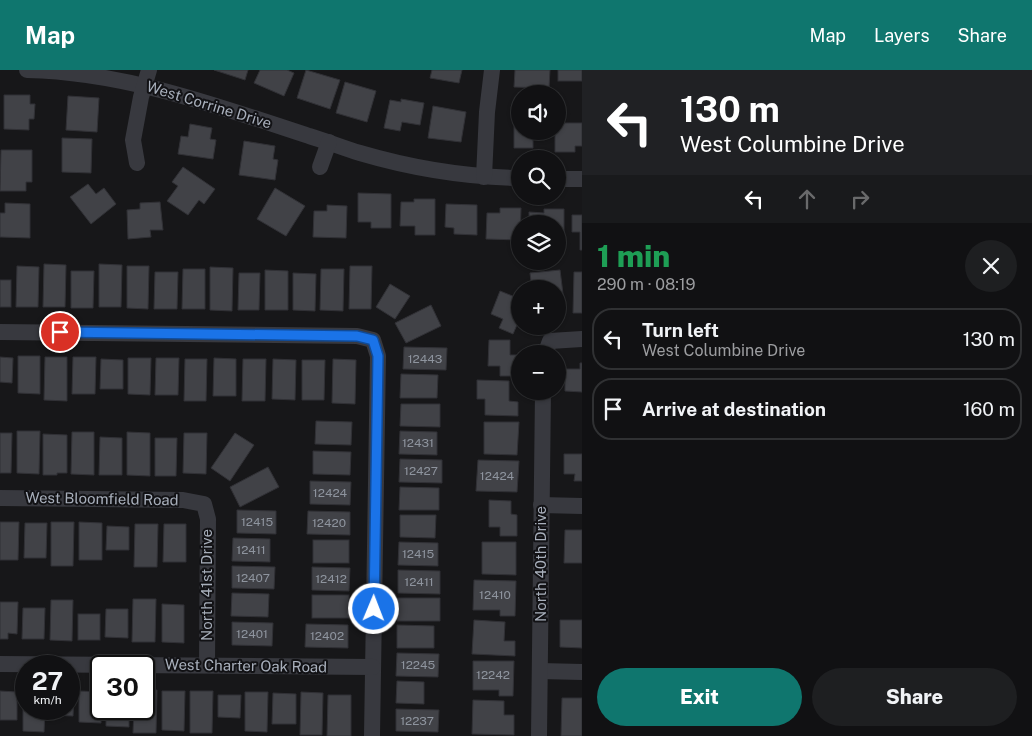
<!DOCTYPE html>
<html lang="en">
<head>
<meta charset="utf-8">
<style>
	:root { --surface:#111113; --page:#1e1f21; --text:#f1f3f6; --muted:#9c9da0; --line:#303133; --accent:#0f766e }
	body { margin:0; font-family:"Public Sans",sans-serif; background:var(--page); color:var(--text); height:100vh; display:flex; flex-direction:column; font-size:19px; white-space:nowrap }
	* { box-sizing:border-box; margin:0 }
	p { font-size:16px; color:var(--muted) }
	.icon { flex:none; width:28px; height:28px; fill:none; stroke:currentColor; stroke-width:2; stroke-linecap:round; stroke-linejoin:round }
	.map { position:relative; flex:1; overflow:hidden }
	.panel { display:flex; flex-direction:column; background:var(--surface); width:450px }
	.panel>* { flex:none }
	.top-card { background:#202124; color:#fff; overflow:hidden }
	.tools { position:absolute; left:511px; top:15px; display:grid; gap:10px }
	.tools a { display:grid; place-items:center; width:55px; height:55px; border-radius:50%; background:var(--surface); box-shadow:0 1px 4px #0004,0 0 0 1px var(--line); font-size:25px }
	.speed { position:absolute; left:15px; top:585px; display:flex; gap:10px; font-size:25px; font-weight:700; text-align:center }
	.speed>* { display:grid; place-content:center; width:65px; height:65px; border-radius:50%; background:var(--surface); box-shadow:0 1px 4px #0004,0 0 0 1px var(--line); line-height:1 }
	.speed small { font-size:12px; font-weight:400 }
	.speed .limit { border:2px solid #111; border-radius:8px; background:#fff; color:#111 }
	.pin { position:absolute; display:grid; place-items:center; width:42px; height:42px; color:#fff; margin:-21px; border:2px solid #fff; border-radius:50%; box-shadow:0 1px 5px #0007 }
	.me { position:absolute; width:55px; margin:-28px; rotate:1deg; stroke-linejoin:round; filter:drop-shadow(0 0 4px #0008) }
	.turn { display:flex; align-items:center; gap:18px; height:105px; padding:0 15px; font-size:22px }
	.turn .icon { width:65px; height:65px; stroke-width:2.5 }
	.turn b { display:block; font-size:35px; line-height:42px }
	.lanes { display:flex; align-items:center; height:48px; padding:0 15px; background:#0003; justify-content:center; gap:25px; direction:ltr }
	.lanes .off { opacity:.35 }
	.round { display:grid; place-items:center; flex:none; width:52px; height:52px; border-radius:26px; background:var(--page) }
	.overview { display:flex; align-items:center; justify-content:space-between; height:85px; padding:0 15px }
	h1 { font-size:30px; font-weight:800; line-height:38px; color:#1e9e55 }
	.primary-button { display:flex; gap:10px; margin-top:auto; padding:10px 15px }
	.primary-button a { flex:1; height:58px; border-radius:30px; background:var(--accent); color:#fff; font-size:20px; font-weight:800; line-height:58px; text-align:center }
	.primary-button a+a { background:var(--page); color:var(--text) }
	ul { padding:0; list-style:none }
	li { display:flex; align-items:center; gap:15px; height:62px; margin:0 10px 8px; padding:0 5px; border:2px solid var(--line); border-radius:20px }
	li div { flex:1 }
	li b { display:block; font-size:19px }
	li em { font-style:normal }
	header { display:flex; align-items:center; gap:30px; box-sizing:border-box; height:70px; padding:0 25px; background:var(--accent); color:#fff }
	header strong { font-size:24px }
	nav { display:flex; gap:28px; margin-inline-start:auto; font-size:18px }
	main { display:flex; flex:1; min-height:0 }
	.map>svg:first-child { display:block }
	.building { fill:#414247; stroke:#313136 }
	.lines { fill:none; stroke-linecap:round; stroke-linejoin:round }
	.minor { stroke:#38393f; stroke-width:16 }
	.route-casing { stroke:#114b97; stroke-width:12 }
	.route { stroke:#1a73e8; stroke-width:9 }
	.labels { text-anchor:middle; stroke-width:4; stroke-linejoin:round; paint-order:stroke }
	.number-label { font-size:12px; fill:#8e949e }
	.street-label { font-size:15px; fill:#a8afbb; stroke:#121215 }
</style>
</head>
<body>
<header>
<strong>Map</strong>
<nav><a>Map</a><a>Layers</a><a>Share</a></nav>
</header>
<main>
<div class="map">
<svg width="582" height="666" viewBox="0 0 582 666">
	<rect width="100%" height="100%" fill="#171719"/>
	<!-- building -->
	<g class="building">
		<path d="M214,0H248L245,10Z"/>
		<path d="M260,0H287L294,3L284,26L254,13Z"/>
		<path d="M306,0L340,10L330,39L297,28Z"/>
		<path d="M432,0H462L459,13L430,8Z"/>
		<path d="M515,0H550L549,18L514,17Z"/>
		<rect x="558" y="0" width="24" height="11"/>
		<path d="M345,12L376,21L367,52L336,43Z"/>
		<path d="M4,25H30V34H35L34,49H29V60L4,59Z"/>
		<path d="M68,26L99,28L97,62L66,60Z"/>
		<path d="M401,29L424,33L420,55L402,52L400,61L384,58L390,30L401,32Z"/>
		<path d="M433,36L466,42L461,72L428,68Z"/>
		<path d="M514,41H520V61H547V68L533,69V78H514Z"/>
		<path d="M558,53H582V76H575V82H555V61H558Z"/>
		<path d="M190,54L212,58L210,69L216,70L213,89L178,84L181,66L188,67Z"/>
		<path d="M62,68L92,69L91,103L62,102Z"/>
		<path d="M244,71L275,76L273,89L278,90L275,110L239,105Z"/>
		<path d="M1,80H32V112H26V121H0Z"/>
		<path d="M183,97L215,119L204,134L199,130L188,145L167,131L178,116L172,112Z"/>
		<path d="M88,114L96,124L104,118L116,134L91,154L70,127Z"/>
		<path d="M275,118L305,136L286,166L257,149Z"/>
		<path d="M358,123L391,124V158H371V152H358Z"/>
		<path d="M414,129H435V165H415V156H400L401,132H414Z"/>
		<path d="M160,132L163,160H150L151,167L128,169L127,140L140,139V133Z"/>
		<path d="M5,133L30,134V168L0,167V143H5Z"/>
		<path d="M446,134L477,135V165L454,164V158L445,157Z"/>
		<path d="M327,135L347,136L346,168L313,167L314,141H327Z"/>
		<path d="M500,138H521L520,170L486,169L487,143H500Z"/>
		<path d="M544,139H564V167H558V154H529V142L544,143Z"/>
		<path d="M572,145H582V180H580V162H572Z"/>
		<path d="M44,194L66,195L65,237H43Z"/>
		<path d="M99,194L122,195L121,237H99Z"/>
		<path d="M17,196L39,197L38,237H16Z"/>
		<path d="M127,196H149L148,239L127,238Z"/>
		<path d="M350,196H372L371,239H349Z"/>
		<path d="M210,197L233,198L232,241L210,240Z"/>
		<path d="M183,199H205V239H182Z"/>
		<path d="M321,199H344L343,241L320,240Z"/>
		<path d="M265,200L288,201V240H265Z"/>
		<path d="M560,200L565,240L558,241V219H532L530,203Z"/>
		<path d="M71,201H94L93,238H71Z"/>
		<path d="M155,202H178L177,239H154Z"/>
		<path d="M574,202H582V243H573Z"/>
		<path d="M239,203H260L259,240H238Z"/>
		<path d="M293,203L316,204L315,241L293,240Z"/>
		<rect x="0" y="210" width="11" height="27"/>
		<path d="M390,214L410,226L395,249L376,237Z"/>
		<path d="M500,221L520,229V248L513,264L499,258L503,249L491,244Z"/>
		<path d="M431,235L441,256L406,273L395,253Z"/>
		<path d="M489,270H510V285H517L516,306H500V296H488Z"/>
		<path d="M404,277L447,278L446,300L403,299Z"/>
		<path d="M18,286H40V324L18,323Z"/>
		<path d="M0,287L13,288L12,313L0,312Z"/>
		<path d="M45,287H67V331L44,330Z"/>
		<path d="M73,287H96L95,324H72Z"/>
		<path d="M128,288H151L150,325L128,324Z"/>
		<path d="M156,288H179L178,325H155Z"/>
		<path d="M214,288L236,289V326H213Z"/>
		<path d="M101,289L123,290V319H100Z"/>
		<path d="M185,289H207L206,331H184Z"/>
		<path d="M243,289H266L265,331H242Z"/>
		<path d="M273,289L296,290L295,330L272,329Z"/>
		<path d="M333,289L356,290L355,334L332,333Z"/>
		<path d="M302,290H325L324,330H302Z"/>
		<path d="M580,293H582V322L565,321V299H580Z"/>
		<path d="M401,304L438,305L437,328H400Z"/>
		<path d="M477,310L509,311V331L518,332V346L485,345V329H477Z"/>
		<path d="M401,334H440V357L400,356Z"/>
		<path d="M316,351L352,352L351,375L315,374Z"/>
		<path d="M484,352H519L517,385L484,384Z"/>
		<path d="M17,361H40L39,404L17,403Z"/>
		<path d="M400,361L437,362V385L399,384Z"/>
		<path d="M72,362H94V405L71,404Z"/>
		<path d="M127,362L150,363V406L127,405Z"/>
		<path d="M0,363H12L11,403H0Z"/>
		<path d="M184,363H207L206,404L183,403Z"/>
		<path d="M235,363L254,375L230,411L211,398Z"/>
		<path d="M43,364L67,365V403H57V405H43Z"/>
		<path d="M100,367L122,368V405H99Z"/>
		<path d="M155,368H177L176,406H155Z"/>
		<path d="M313,381L351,382L350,405L313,404Z"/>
		<path d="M564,384H582V411H574L575,404H564Z"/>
		<path d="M400,389L442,390V413L399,412Z"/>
		<path d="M478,390L519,391L517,422L476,421Z"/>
		<path d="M268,397L279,417L240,437L230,417Z"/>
		<path d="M310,411L351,412L350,435L310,434Z"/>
		<path d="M400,417L439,418V440H399Z"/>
		<path d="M489,430L511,431V444L517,445V466H500V457H489Z"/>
		<path d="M237,440L276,441V464L237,463Z"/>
		<path d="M308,441L350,442V465L307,464Z"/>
		<path d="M400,445H436L435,468L400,467Z"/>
		<path d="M0,452H19L18,490H0Z"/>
		<path d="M51,452H74L73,496H51Z"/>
		<path d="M79,452L102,453V490H79Z"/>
		<path d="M25,453H47L46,488H24Z"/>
		<path d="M135,454H158L157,497H134Z"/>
		<path d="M164,454H186V492H163Z"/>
		<path d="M107,456L129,457V480H106Z"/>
		<path d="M565,460H582V493H564Z"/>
		<path d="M233,468L270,469V492L232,491Z"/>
		<rect x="313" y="470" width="36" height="23"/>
		<path d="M399,472L438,473V496L398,495Z"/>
		<path d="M482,472H516V505L482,504Z"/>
		<path d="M232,496L275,497L274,519L232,518Z"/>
		<path d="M312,497L350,498L349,521L312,520Z"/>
		<path d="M398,500L440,501V524L398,523Z"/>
		<path d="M474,510L516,511L515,546H500V540H473Z"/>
		<path d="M232,523L269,524L268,547L231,546Z"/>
		<rect x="312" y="525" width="37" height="23"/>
		<path d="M398,528H440V551H397Z"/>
		<path d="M133,529H156L155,572H132Z"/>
		<path d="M51,530H73L72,571L50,570Z"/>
		<path d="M0,532H18L17,564L8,563V569H0Z"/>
		<path d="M162,534L184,535V573L162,572Z"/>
		<path d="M23,538H45L44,569H22Z"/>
		<path d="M106,539H128V568L105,567Z"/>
		<rect x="78" y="544" width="22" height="26"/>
		<path d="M474,550L505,552L504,571H515V586L472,584Z"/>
		<path d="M560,550H582V578L560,577Z"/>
		<path d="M232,552L273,553L272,576L232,575Z"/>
		<path d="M306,554L348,555V578L305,577Z"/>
		<path d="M397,555L434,556V578H397Z"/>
		<path d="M397,583L439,584L438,607L396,606Z"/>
		<path d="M473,591H514L513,626H499V620H473Z"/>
		<path d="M397,611L424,612V634L396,633Z"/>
		<path d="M23,620H26V639H45L44,662L23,661Z"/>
		<path d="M144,620H157L156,663H133L134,639H144Z"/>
		<path d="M0,621L17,622V650H0Z"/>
		<path d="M79,621L101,622V653L79,652Z"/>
		<path d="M162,621H185L184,661L162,660Z"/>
		<path d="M190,621H213L212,663H190Z"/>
		<path d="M245,622H268L267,662L245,661Z"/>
		<path d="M301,622L323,623L322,665H300Z"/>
		<path d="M69,623H74L73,646L51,645V639H69Z"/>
		<path d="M273,623L296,624V654H272Z"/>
		<path d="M218,625H241L240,648L218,647Z"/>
		<path d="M328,625H351V666H327Z"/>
		<path d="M562,628H582V666H561Z"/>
		<path d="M473,630L504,631V645H514V665L472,664Z"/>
		<path d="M106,639H129V657L106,656Z"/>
		<path d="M396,639L439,640L438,662L396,661Z"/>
	</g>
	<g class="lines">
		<!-- minor -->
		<g class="minor">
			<path d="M27,0C125,2 217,36 309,66C326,71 343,78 360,83C411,98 466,107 520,108"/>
			<path d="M137,93L133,70L141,27L149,0"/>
			<path d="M320,97L329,72"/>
			<path d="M484,107L487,42L492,0"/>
			<path d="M558,109H582"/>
			<path d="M0,262L357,266L373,270L378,286L372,666"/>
			<path d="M545,284L550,271L582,269"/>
			<path d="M0,428L183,430L204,434L208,449L207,595"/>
			<path d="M541,435L582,436"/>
			<path d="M0,594L373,597"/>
			<path d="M540,601L582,602"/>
			<path d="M539,666L543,321"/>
		</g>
	</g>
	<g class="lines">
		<!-- route casing -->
		<g class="route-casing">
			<path id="route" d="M60,262L357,266L373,270L378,286L374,539"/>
		</g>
		<!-- route -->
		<use href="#route" class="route"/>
	</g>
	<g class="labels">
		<!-- number labels -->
		<g class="number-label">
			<text x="425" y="293">12443</text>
			<text x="418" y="377">12431</text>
			<text x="421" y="405">12427</text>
			<text x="497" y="410">12424</text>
			<text x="330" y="427">12424</text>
			<text x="257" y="456">12415</text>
			<text x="329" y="457">12420</text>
			<text x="251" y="484">12411</text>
			<text x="418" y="488">12415</text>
			<text x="253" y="512">12407</text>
			<text x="331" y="513">12412</text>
			<text x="419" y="516">12411</text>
			<text x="495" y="529">12410</text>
			<text x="252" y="568">12401</text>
			<text x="327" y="570">12402</text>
			<text x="418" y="599">12245</text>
			<text x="493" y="609">12242</text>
			<text x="417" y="655">12237</text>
		</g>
		<!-- street labels -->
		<g class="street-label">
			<text transform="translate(209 35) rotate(17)" y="5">West Corrine Drive</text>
			<text transform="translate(102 429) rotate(1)" y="5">West Bloomfield Road</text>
			<text transform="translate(541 494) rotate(-90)" y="5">North 40th Drive</text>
			<text transform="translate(207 515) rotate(-90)" y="5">North 41st Drive</text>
			<text transform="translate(246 596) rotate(1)" y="5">West Charter Oak Road</text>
		</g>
	</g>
</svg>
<div class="tools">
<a><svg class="icon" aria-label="sound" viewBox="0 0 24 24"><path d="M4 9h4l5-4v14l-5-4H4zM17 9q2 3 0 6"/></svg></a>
<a><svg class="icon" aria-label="search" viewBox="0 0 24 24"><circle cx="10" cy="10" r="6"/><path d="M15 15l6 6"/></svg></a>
<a><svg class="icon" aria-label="layers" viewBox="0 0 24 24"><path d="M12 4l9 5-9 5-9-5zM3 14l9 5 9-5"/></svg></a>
<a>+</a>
<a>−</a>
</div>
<div class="speed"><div>27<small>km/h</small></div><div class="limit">30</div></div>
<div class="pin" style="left:60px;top:262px;background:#d93025"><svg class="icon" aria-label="arrive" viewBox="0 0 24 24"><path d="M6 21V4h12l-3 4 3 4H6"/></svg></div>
<svg class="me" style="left:374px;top:539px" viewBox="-20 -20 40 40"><circle r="17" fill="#1a73e8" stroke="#fff" stroke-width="3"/><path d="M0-11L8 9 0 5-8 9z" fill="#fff"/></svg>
</div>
<section class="panel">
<div class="top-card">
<div class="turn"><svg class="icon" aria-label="left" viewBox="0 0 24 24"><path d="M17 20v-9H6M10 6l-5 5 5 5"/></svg><div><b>130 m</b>West Columbine Drive</div></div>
<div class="lanes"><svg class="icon" aria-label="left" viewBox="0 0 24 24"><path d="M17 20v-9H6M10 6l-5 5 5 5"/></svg><svg class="icon off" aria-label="ahead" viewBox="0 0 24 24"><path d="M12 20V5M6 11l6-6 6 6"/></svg><svg class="icon off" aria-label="right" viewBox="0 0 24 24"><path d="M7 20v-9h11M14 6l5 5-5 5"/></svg></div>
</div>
<div class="overview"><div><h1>1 min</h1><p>290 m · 08:19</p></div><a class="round"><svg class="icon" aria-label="close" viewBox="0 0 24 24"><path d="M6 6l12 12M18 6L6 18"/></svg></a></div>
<ul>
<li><svg class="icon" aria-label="left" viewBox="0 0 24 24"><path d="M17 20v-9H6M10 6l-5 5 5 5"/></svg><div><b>Turn left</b><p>West Columbine Drive</p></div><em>130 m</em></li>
<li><svg class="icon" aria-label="arrive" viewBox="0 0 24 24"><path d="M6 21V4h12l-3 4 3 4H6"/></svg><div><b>Arrive at destination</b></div><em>160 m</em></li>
</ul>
<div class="primary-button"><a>Exit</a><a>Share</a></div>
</section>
</main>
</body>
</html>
